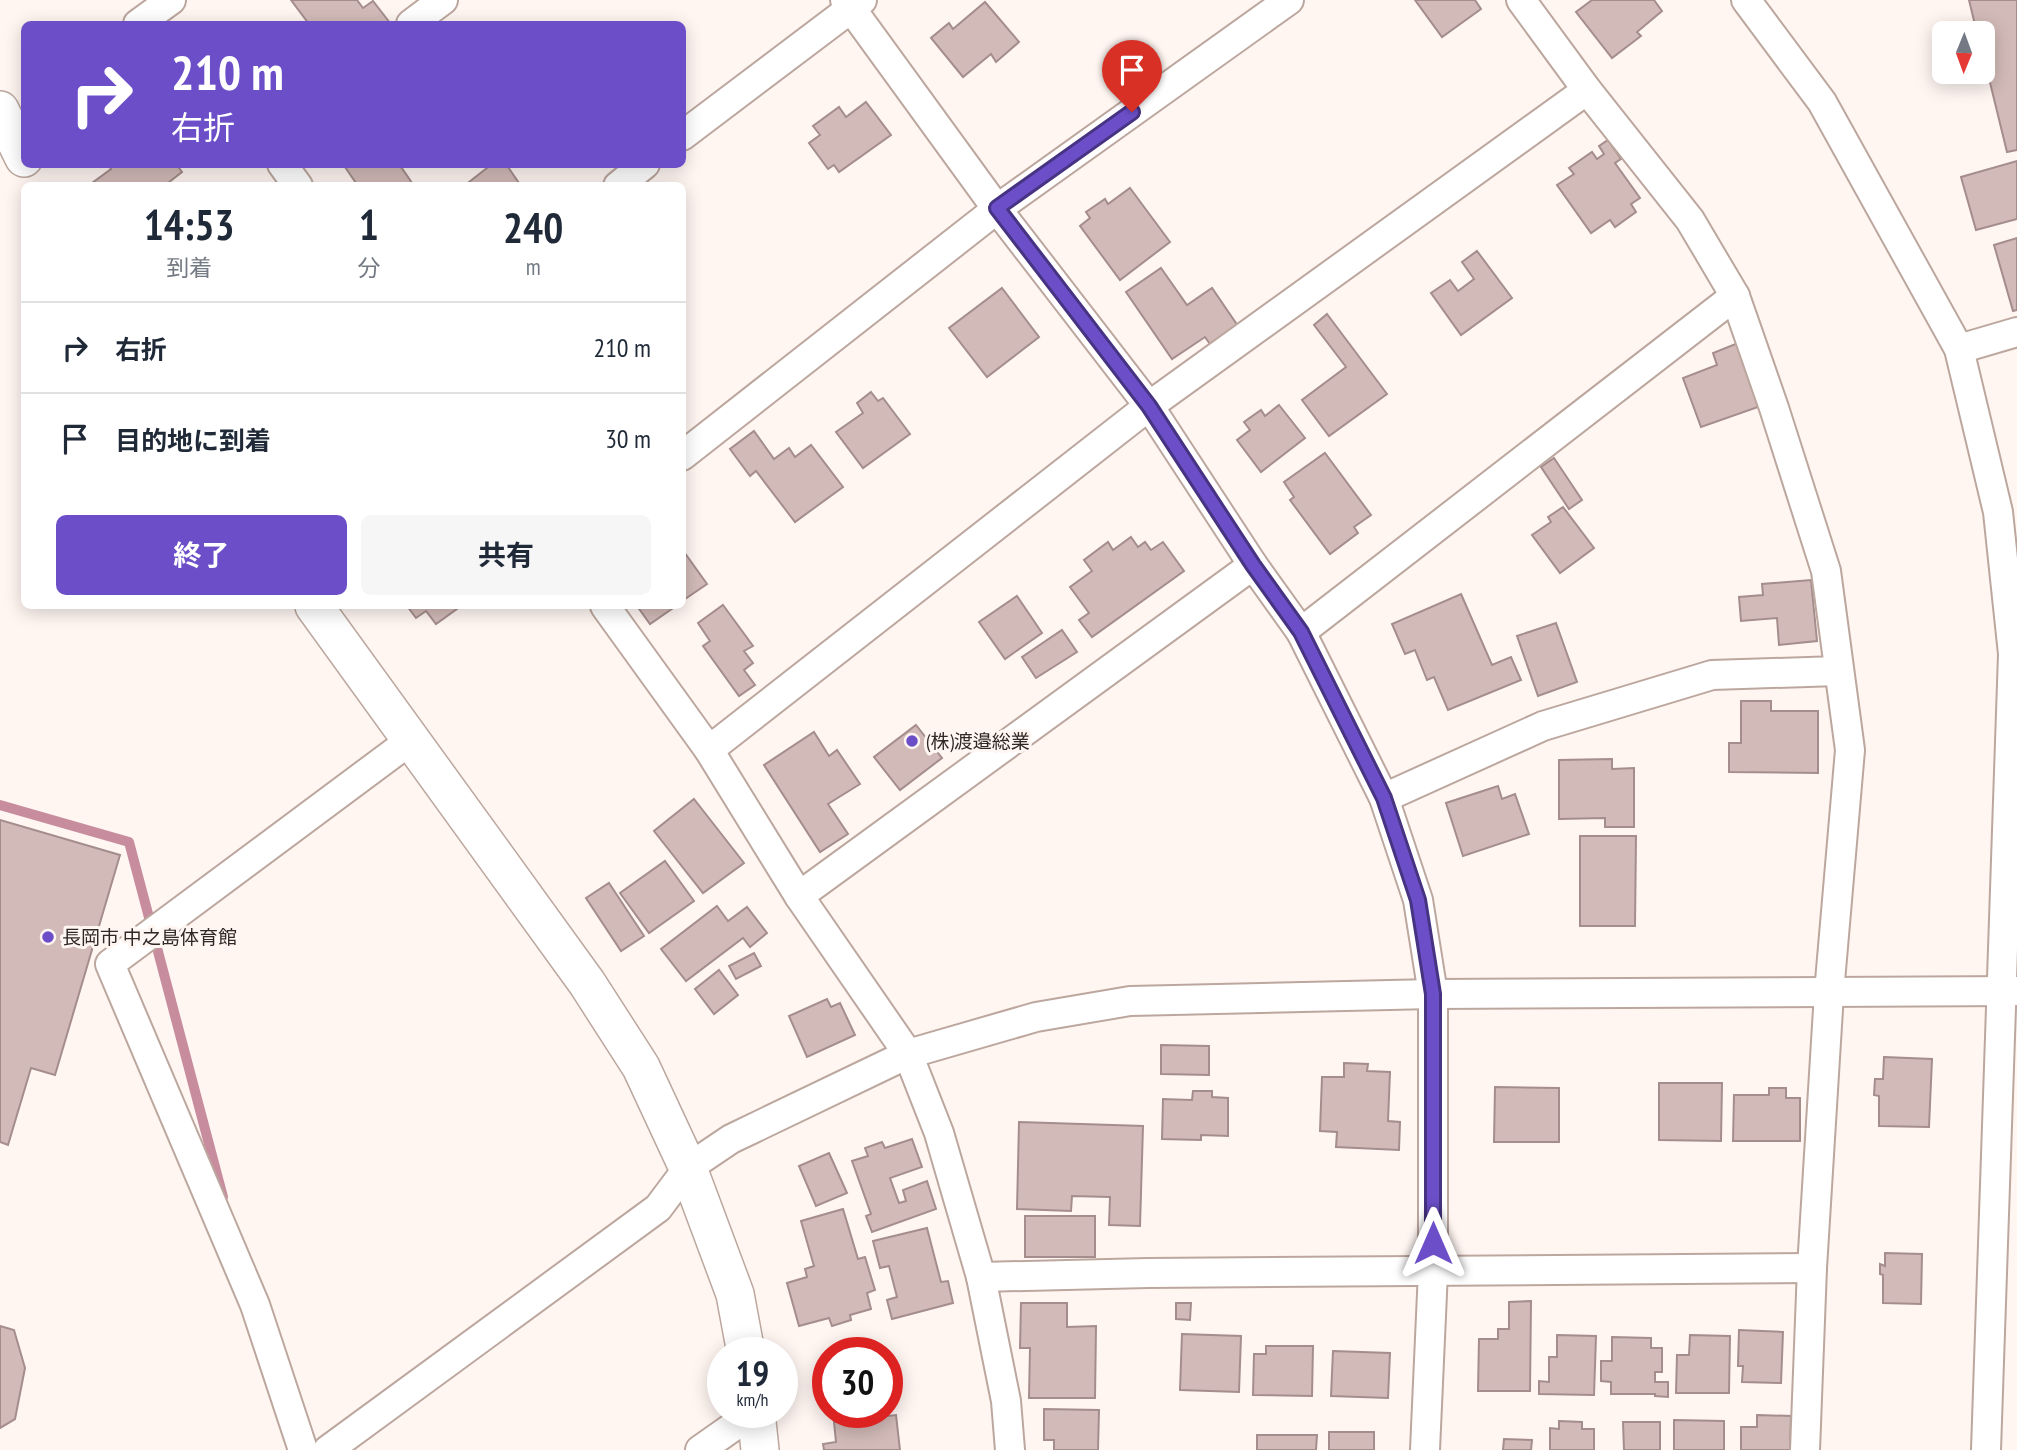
<!DOCTYPE html>
<html lang="ja">
<head>
<meta charset="utf-8">
<style>
	:root { --surface:#fff; --page:#f6f6f7; --text:#1f2937; --muted:#747a83; --line:#e0e1e3; --accent:#6c4fc8 }
	body { margin:0; font-family:"PT Sans Narrow","Noto Sans JP",sans-serif; background:var(--page); color:var(--text); height:100vh; display:flex; flex-direction:column; font-size:26px; white-space:nowrap }
	* { box-sizing:border-box; margin:0 }
	p { font-size:23px; color:var(--muted) }
	.icon { flex:none; width:38px; height:38px; fill:none; stroke:currentColor; stroke-width:2; stroke-linecap:round; stroke-linejoin:round }
	.map { position:relative; flex:1; overflow:hidden }
	.side { position:absolute; left:21px; top:182px; width:665px; height:427px; display:flex; flex-direction:column; background:var(--surface); border-radius:10px; box-shadow:0 4px 18px #0003 }
	.side>* { flex:none }
	.hud { position:absolute; left:21px; top:21px; width:665px; height:147px; border-radius:10px; box-shadow:0 4px 18px #0003; background:#6c4fc8; color:#fff; overflow:hidden }
	.needle { width:46px; rotate:181deg }
	.buttons { position:absolute; left:1932px; top:21px; display:grid; gap:14px }
	.buttons a { display:grid; place-items:center; width:63px; height:63px; border-radius:10px; background:var(--surface); box-shadow:0 4px 18px #0003; font-size:35px }
	.speed { position:absolute; left:707px; top:1337px; display:flex; gap:14px; font-size:35px; font-weight:700; text-align:center }
	.speed>* { display:grid; place-content:center; width:91px; height:91px; border-radius:50%; background:var(--surface); box-shadow:0 4px 18px #0003; line-height:1 }
	.speed small { font-size:18px; font-weight:400 }
	.speed .limit { border:10px solid #d22; background:#fff; color:#111 }
	.pin { position:absolute; display:grid; place-items:center; width:60px; height:60px; color:#fff; margin:-72px -30px; border-radius:50% 50% 50% 0; rotate:-45deg; box-shadow:0 0 7px #0007 }
	.pin .icon { rotate:45deg }
	.me { position:absolute; width:77px; margin:-38px; rotate:0deg; stroke-linejoin:round; filter:drop-shadow(0 0 5px #0008) }
	.turn { display:flex; align-items:center; gap:24px; height:147px; padding:0 35px; font-size:32px }
	.turn .icon { width:91px; height:91px; stroke-width:2.5 }
	.turn b { display:block; font-size:49px; line-height:60px }
	.eta { display:flex; justify-content:space-evenly; align-items:center; height:119px; text-align:center }
	.eta b { font-size:42px; font-weight:700; line-height:49px }
	.primary-button { display:flex; gap:14px; margin-top:auto; padding:14px 35px }
	.primary-button a { flex:1; height:80px; border-radius:10px; background:var(--accent); color:#fff; font-size:28px; font-weight:700; line-height:80px; text-align:center }
	.primary-button a+a { background:var(--page); color:var(--text) }
	ul { padding:0; list-style:none }
	li { display:flex; align-items:center; gap:21px; height:91px; padding:0 35px; border-top:2px solid var(--line) }
	li div { flex:1 }
	li b { display:block; font-size:26px }
	li em { font-style:normal }
	.map>svg:first-child { display:block }
	.lines { fill:none; stroke-linecap:round; stroke-linejoin:round }
	.stream { stroke:#c78d9e; stroke-width:10 }
	.building { fill:#d2bab8; stroke:#a48d8c; stroke-width:2 }
	.minor-casing { stroke:#bca79e; stroke-width:32 }
	.tertiary-casing { stroke:#bca79e; stroke-width:40 }
	.minor { stroke:#fff; stroke-width:28 }
	.tertiary { stroke:#fff; stroke-width:37 }
	.route-casing { stroke:#463382; stroke-width:18 }
	.route { stroke:#6c4fc8; stroke-width:12 }
	.poi-dot { fill:#6c4fc8; stroke:#fff6f2; stroke-width:2.5 }
	.labels { text-anchor:middle; stroke-width:6; stroke-linejoin:round; paint-order:stroke }
	.poi-label { font-size:19px; fill:#302824; stroke:#fff6f2; text-anchor:start }
</style>
</head>
<body>
<div class="map">
<svg width="2017" height="1450" viewBox="0 0 2017 1450">
	<rect width="100%" height="100%" fill="#fff6f2"/>
	<g class="lines">
		<!-- stream -->
		<path class="stream" d="M0,805L129,842L223,1197"/>
	</g>
	<!-- building -->
	<g class="building">
		<path d="M291,0H357L363,8L373,1L390,23L309,24Z"/>
		<path d="M1415,0H1475L1481,9L1442,37Z"/>
		<path d="M1592,0H1654L1662,11L1637,32L1641,36L1612,58L1576,12Z"/>
		<path d="M1969,0H2017V150L2007,152L1983,54V33H1977Z"/>
		<path d="M985,2L1019,42L996,62L991,54L963,77L931,38L949,23L953,29Z"/>
		<path d="M866,102L891,135L839,172L834,165L828,169L809,143L820,135L813,126L839,107L846,117Z"/>
		<path d="M1608,140L1621,159L1615,163L1640,198L1631,204L1636,212L1615,227L1610,220L1591,233L1557,185L1574,174L1569,168L1592,152L1597,159L1604,154L1599,146Z"/>
		<path d="M2017,161V219L1976,230L1961,177Z"/>
		<path d="M108,164H176L182,172L164,186H94L92,183L111,169Z"/>
		<path d="M343,164H399L412,183L409,186H358Z"/>
		<path d="M492,164H506L521,186H464Z"/>
		<path d="M1130,188L1170,242L1120,280L1080,226L1090,218L1086,212L1105,199L1108,204Z"/>
		<path d="M2017,238V310L2013,311L1994,245Z"/>
		<path d="M1477,251L1512,298L1461,335L1431,293L1450,280L1458,291L1474,279L1462,262Z"/>
		<path d="M1161,268L1187,305L1212,288L1240,329L1212,347L1205,337L1172,359L1126,292Z"/>
		<path d="M1002,288L1039,337L987,377L949,328Z"/>
		<path d="M1327,314L1387,394L1329,436L1302,400L1346,367L1314,325Z"/>
		<path d="M1738,343L1761,406L1701,427L1683,378L1717,365L1713,353Z"/>
		<path d="M871,392L878,401L883,398L910,434L863,468L836,432L863,413L857,403Z"/>
		<path d="M1279,405L1305,438L1261,472L1237,440L1250,430L1244,422L1261,410L1265,416Z"/>
		<path d="M754,431L774,459L789,448L795,457L811,445L843,487L795,522L756,471L750,476L730,449Z"/>
		<path d="M1325,453L1371,515L1354,527L1358,533L1330,554L1290,500L1294,497L1284,482Z"/>
		<path d="M1554,458L1582,500L1569,509L1541,467Z"/>
		<path d="M1563,507L1594,548L1560,573L1532,535L1551,522L1548,517Z"/>
		<path d="M1131,537L1138,547L1145,542L1151,550L1163,542L1184,571L1092,637L1079,620L1089,613L1070,587L1092,571L1084,560L1108,542L1113,550Z"/>
		<path d="M682,549L707,584L682,601Z"/>
		<path d="M1811,580L1817,641L1779,645L1777,618L1741,621L1739,597L1763,595L1762,584Z"/>
		<path d="M1461,594L1492,665L1511,657L1521,680L1448,710L1434,677L1427,680L1415,650L1405,654L1392,624Z"/>
		<path d="M1017,596L1042,633L1005,659L979,622Z"/>
		<path d="M723,605L753,646L744,651L753,663L744,670L755,685L739,696L703,646L710,641L698,623Z"/>
		<path d="M407,606H461L436,624L426,611L416,618Z"/>
		<path d="M637,606H676L650,624Z"/>
		<path d="M1556,623L1577,682L1538,696L1517,636Z"/>
		<path d="M1062,630L1077,652L1036,678L1022,657Z"/>
		<path d="M1741,701H1771V711H1818V773L1729,772V743H1741Z"/>
		<path d="M916,725L942,758L900,790L874,757Z"/>
		<path d="M814,732L829,756L837,750L860,784L828,804L848,834L820,852L764,765Z"/>
		<path d="M1612,759V769L1634,768V827H1605V818L1559,819V760Z"/>
		<path d="M1498,786L1502,799L1515,794L1529,834L1463,856L1446,803Z"/>
		<path d="M694,799L744,863L703,893L654,831Z"/>
		<path d="M0,820L120,855L55,1075L31,1068L8,1145L0,1142Z"/>
		<path d="M1580,836H1636L1635,926H1580Z"/>
		<path d="M665,861L694,901L649,933L620,893Z"/>
		<path d="M609,883L644,936L621,951L586,898Z"/>
		<path d="M717,906L728,921L747,907L767,933L750,947L743,938L686,981L661,949Z"/>
		<path d="M754,953L761,966L736,979L729,966Z"/>
		<path d="M719,970L738,995L714,1014L695,989Z"/>
		<path d="M827,999L831,1007L840,1003L855,1035L807,1057L789,1016Z"/>
		<path d="M1161,1045L1209,1046V1075L1161,1074Z"/>
		<path d="M1884,1057L1932,1059L1929,1127L1879,1126V1096L1874,1095L1875,1079H1883Z"/>
		<path d="M1344,1063L1368,1064L1367,1071L1390,1072L1388,1121L1400,1122L1399,1150L1336,1147L1337,1132L1320,1131L1322,1077H1344Z"/>
		<path d="M1659,1083H1722L1721,1141L1659,1140Z"/>
		<path d="M1495,1087L1559,1088V1142H1494Z"/>
		<path d="M1769,1088H1786V1098H1800V1141H1733L1734,1095H1769Z"/>
		<path d="M1193,1091H1212V1097L1228,1098V1136L1201,1135V1140L1162,1139L1163,1099L1192,1100Z"/>
		<path d="M1019,1122L1143,1126L1140,1226L1109,1225L1110,1197L1072,1196L1071,1211L1017,1209Z"/>
		<path d="M912,1139L922,1167L890,1178L899,1203L906,1201L903,1190L927,1181L936,1209L872,1232L866,1216L871,1214L852,1161L868,1156L865,1148L882,1142L885,1148Z"/>
		<path d="M829,1153L847,1193L816,1206L799,1166Z"/>
		<path d="M843,1209L858,1259L865,1257L875,1290L867,1293L871,1309L850,1315L851,1320L832,1326L829,1318L799,1326L787,1283L807,1277L805,1269L814,1266L801,1221Z"/>
		<rect x="1025" y="1216" width="70" height="41"/>
		<path d="M927,1228L941,1282L948,1281L953,1303L892,1319L887,1300L897,1297L889,1266L880,1268L873,1241Z"/>
		<path d="M1885,1253L1922,1254L1921,1304L1883,1303V1275L1880,1274V1264L1885,1266Z"/>
		<path d="M1531,1301L1530,1391H1478L1479,1339H1498V1329H1509V1302Z"/>
		<path d="M1021,1303H1067V1327L1096,1326L1095,1398H1029L1030,1348H1020Z"/>
		<path d="M1176,1303H1191L1190,1320L1176,1319Z"/>
		<path d="M0,1326L14,1330L25,1368L15,1419L0,1428Z"/>
		<path d="M1739,1330L1783,1332L1781,1383L1742,1382L1743,1366H1738Z"/>
		<path d="M1182,1334L1241,1336L1239,1392L1180,1390Z"/>
		<path d="M1557,1335L1596,1336L1594,1395L1539,1394V1381L1549,1382V1357H1557Z"/>
		<path d="M1690,1335L1730,1336L1729,1393H1676L1677,1355H1689Z"/>
		<path d="M1612,1337L1651,1338V1348H1662V1372H1655V1382H1668V1397L1655,1396V1394H1611V1382L1601,1381V1361H1612Z"/>
		<path d="M1266,1346H1313L1312,1396L1253,1395L1254,1354H1266Z"/>
		<path d="M1333,1351L1390,1353L1388,1398L1331,1396Z"/>
		<path d="M1044,1409L1099,1410L1098,1450H1054V1440H1044Z"/>
		<path d="M896,1415L900,1450H824L823,1444L836,1442L834,1422Z"/>
		<path d="M1757,1415L1791,1416L1790,1450H1741V1427H1757Z"/>
		<path d="M1674,1420L1724,1421V1450H1674Z"/>
		<path d="M1559,1421L1582,1422V1429H1594V1450H1550V1428L1559,1429Z"/>
		<path d="M1623,1422H1660V1450H1624Z"/>
		<rect x="1329" y="1432" width="45" height="18"/>
		<path d="M1257,1435H1317L1316,1450H1257Z"/>
		<path d="M1504,1439L1532,1440L1531,1450H1503Z"/>
	</g>
	<g class="lines">
		<!-- minor casing -->
		<g class="minor-casing">
			<g id="minor">
				<path d="M845,0L997,209L1149,406L1253,565L1301,632L1384,798L1418,900L1433,994V1271L1425,1450"/>
				<path d="M1521,0L1587,90L1690,220L1735,296L1774,408L1826,571L1850,750L1829,993L1812,1268L1805,1450"/>
				<path d="M1746,0L1822,102L1959,349L1998,512L2013,654L1986,1450"/>
				<path d="M138,24L171,0"/>
				<path d="M411,24L443,0"/>
				<path d="M682,136L862,0"/>
				<path d="M282,164L298,186"/>
				<path d="M618,186L645,164"/>
				<path d="M1959,349L2017,332"/>
				<path d="M682,456L997,209L1289,0"/>
				<path d="M605,606L709,750L799,896L908,1054L939,1133L981,1277L1006,1401L1010,1450"/>
				<path d="M1301,632L1735,296"/>
				<path d="M709,750L1149,406L1587,90"/>
				<path d="M1384,798L1543,726L1712,675L1838,671"/>
				<path d="M799,896L1253,565"/>
				<path d="M981,1277L1148,1273L1812,1268"/>
				<path d="M303,1450L255,1305L110,964L411,740"/>
				<path d="M328,1450L658,1208L688,1168L731,1139L908,1054L1036,1017L1130,1001L1433,994L2017,991"/>
				<path d="M700,1450L754,1412"/>
			</g>
		</g>
		<!-- tertiary casing -->
		<g class="tertiary-casing">
			<g id="tertiary">
				<path d="M0,110L24,158"/>
				<path d="M314,606L587,983L641,1067L688,1168L735,1294L746,1353"/>
				<path d="M756,1412L760,1450"/>
			</g>
		</g>
		<!-- minor -->
		<use href="#minor" class="minor"/>
		<!-- tertiary -->
		<use href="#tertiary" class="tertiary"/>
	</g>
	<g class="lines">
		<!-- route casing -->
		<g class="route-casing">
			<path id="route" d="M1132,112L997,208L1149,406L1253,565L1301,632L1384,798L1418,900L1433,994V1243"/>
		</g>
		<!-- route -->
		<use href="#route" class="route"/>
	</g>
	<!-- markers -->
	<g class="poi-dot">
		<circle cx="912" cy="741" r="7"/>
		<circle cx="48" cy="937" r="7"/>
	</g>
	<g class="labels">
		<!-- poi labels -->
		<g class="poi-label">
			<text x="926" y="748">(株)渡邉総業</text>
			<text x="62" y="944">長岡市 中之島体育館</text>
		</g>
	</g>
</svg>
<div class="buttons">
<a><svg class="needle" viewBox="-14 -14 28 28"><path d="M0-13l5 13h-10z" fill="#e53935"/><path d="M0 13l5-13h-10z" fill="#747a83"/></svg></a>
</div>
<div class="speed"><div>19<small>km/h</small></div><div class="limit">30</div></div>
<div class="pin" style="left:1132px;top:112px;background:#d93025"><svg class="icon" aria-label="arrive" viewBox="0 0 24 24"><path d="M6 21V4h12l-3 4 3 4H6"/></svg></div>
<svg class="me" style="left:1433px;top:1243px" viewBox="-20 -20 40 40"><path d="M0-17L14 15 0 8-14 15z" fill="#6c4fc8" stroke="#fff" stroke-width="4"/></svg>
<div class="hud">
<div class="turn"><svg class="icon" aria-label="right" viewBox="0 0 24 24"><path d="M7 20v-9h11M14 6l5 5-5 5"/></svg><div><b>210 m</b>右折</div></div>
</div>
<section class="side">
<div class="eta">
<div><b>14:53</b><p>到着</p></div>
<div><b>1</b><p>分</p></div>
<div><b>240</b><p>m</p></div>
</div>
<ul>
<li><svg class="icon" aria-label="right" viewBox="0 0 24 24"><path d="M7 20v-9h11M14 6l5 5-5 5"/></svg><div><b>右折</b></div><em>210 m</em></li>
<li><svg class="icon" aria-label="arrive" viewBox="0 0 24 24"><path d="M6 21V4h12l-3 4 3 4H6"/></svg><div><b>目的地に到着</b></div><em>30 m</em></li>
</ul>
<div class="primary-button"><a>終了</a><a>共有</a></div>
</section>
</div>
</body>
</html>
